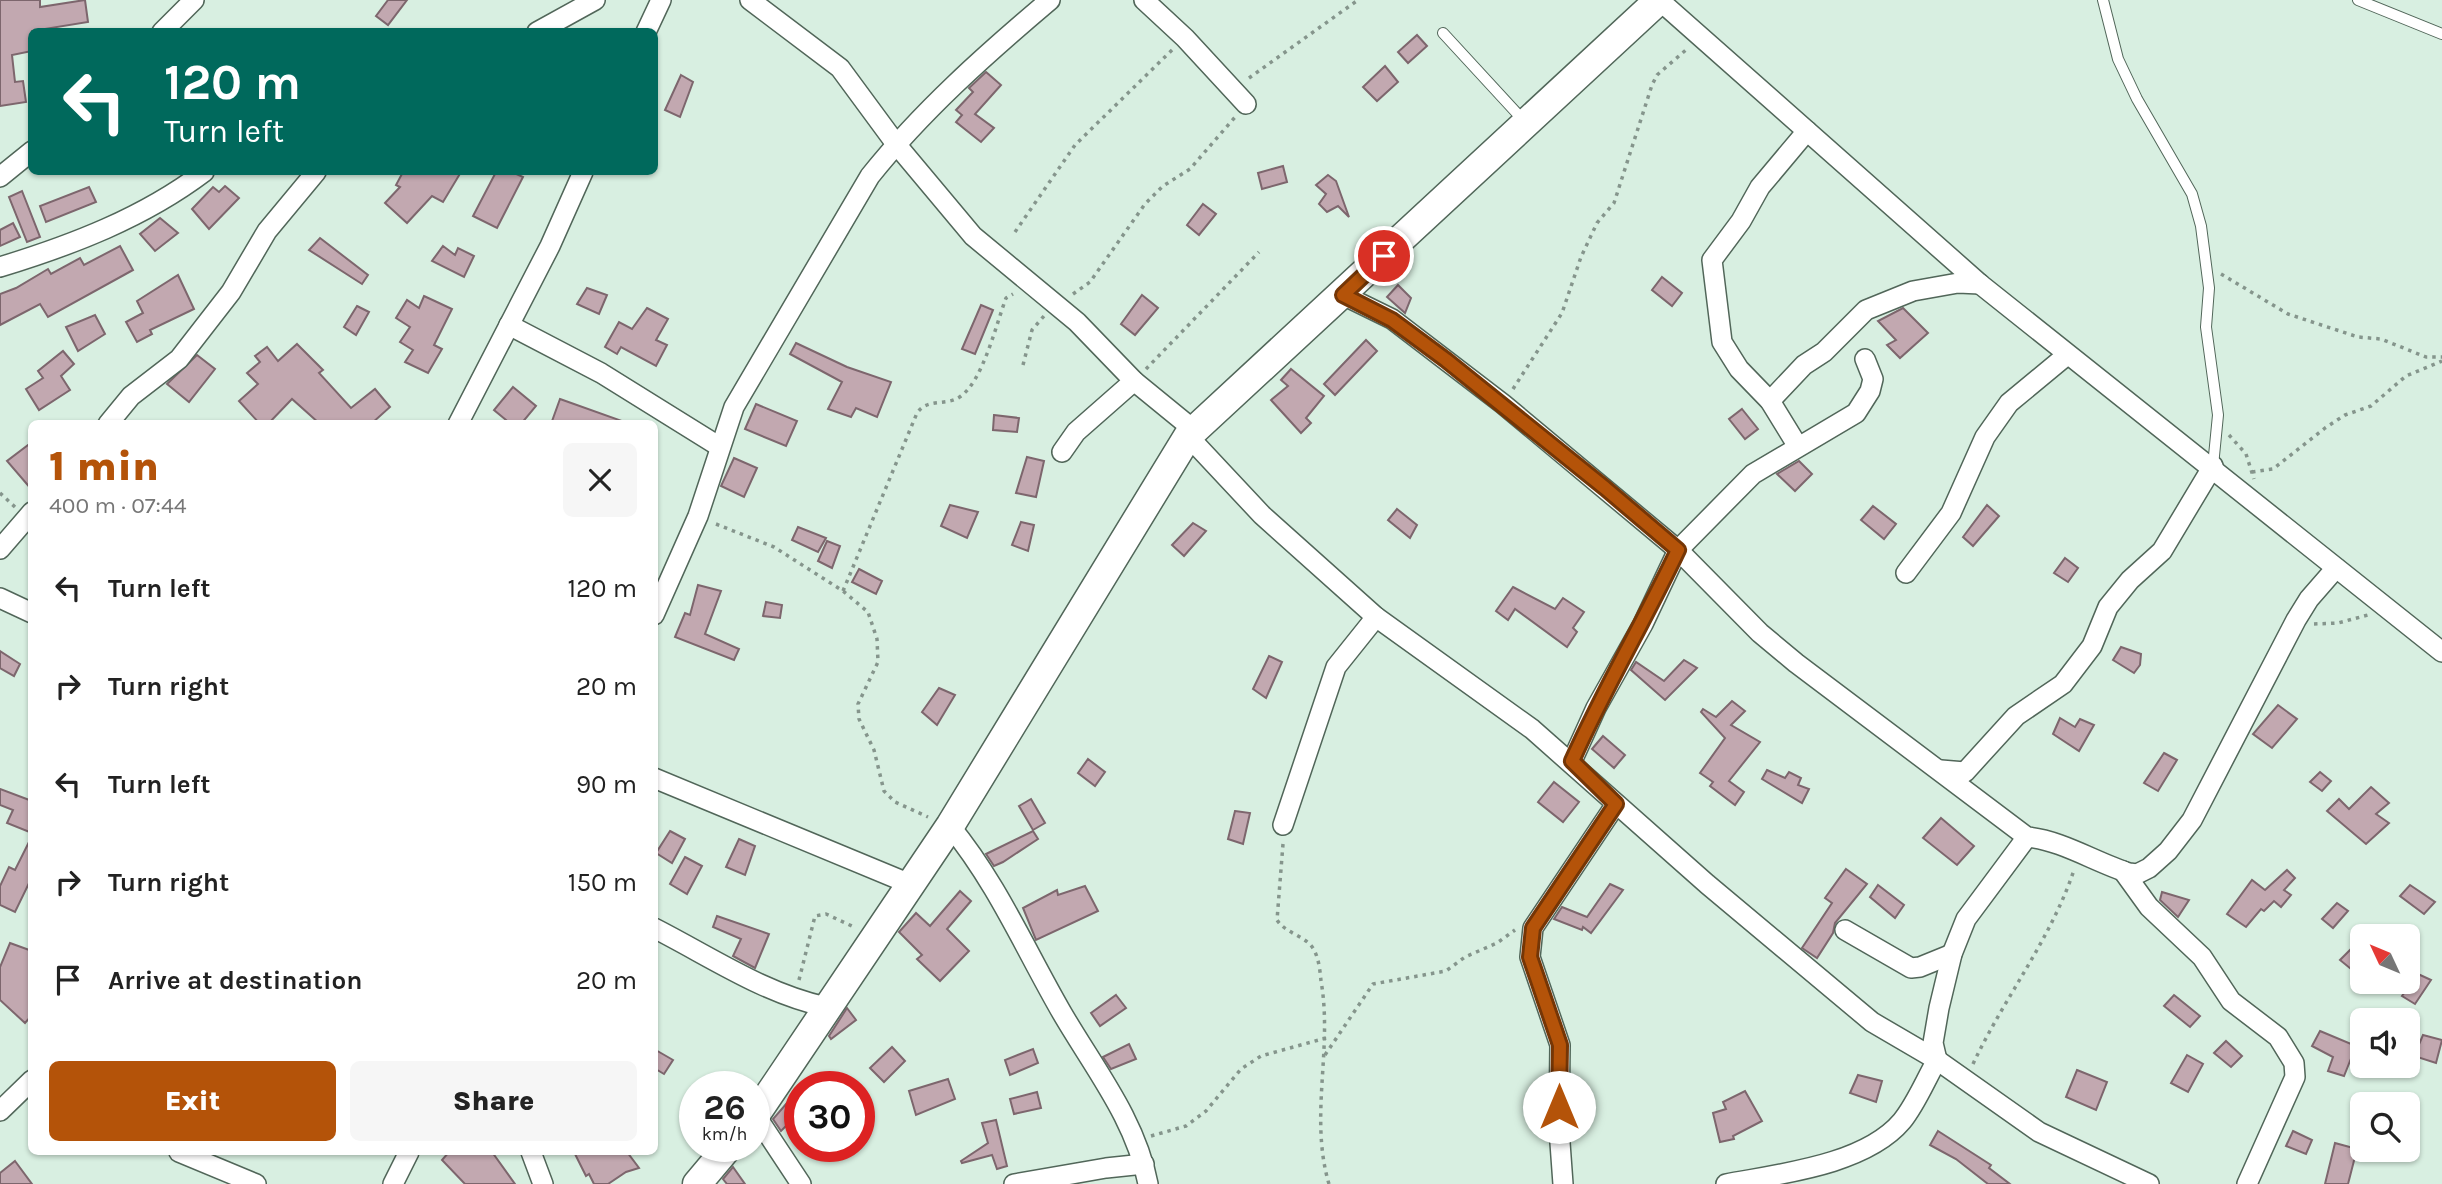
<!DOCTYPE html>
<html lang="en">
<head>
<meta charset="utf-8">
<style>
	:root { --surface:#fff; --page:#f6f6f6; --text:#222; --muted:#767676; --accent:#b45309 }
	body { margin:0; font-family:Karla,sans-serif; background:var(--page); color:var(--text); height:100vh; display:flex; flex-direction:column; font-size:26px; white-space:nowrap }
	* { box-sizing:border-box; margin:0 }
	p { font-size:23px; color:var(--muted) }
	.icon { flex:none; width:38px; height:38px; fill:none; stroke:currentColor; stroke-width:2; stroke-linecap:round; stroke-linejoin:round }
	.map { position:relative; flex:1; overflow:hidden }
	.panel { position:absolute; left:28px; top:420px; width:630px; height:735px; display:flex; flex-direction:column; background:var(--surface); border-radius:10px; box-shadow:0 2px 5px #0004 }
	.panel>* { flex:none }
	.hud { position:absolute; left:28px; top:28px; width:630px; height:147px; border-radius:10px; box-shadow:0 2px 5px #0004; background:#00695c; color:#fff; overflow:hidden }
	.needle { width:46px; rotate:314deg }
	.buttons { position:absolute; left:2350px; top:924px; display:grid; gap:14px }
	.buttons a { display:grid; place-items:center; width:70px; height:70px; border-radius:10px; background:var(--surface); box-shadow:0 2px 5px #0004; font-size:35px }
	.speed { position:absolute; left:679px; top:1071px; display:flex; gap:14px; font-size:35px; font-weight:700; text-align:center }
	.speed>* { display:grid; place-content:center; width:91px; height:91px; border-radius:50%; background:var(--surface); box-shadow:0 2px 5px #0004; line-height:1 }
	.speed small { font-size:18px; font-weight:400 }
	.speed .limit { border:10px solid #d22; background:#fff; color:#111 }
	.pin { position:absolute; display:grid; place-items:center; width:60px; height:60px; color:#fff; margin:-30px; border:4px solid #fff; border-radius:50%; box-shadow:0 2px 7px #0007 }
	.me { position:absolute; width:77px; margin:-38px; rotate:0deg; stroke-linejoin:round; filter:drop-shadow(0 0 5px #0008) }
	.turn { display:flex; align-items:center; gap:24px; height:147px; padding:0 21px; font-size:32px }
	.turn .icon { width:91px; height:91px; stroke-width:2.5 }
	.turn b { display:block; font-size:49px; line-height:60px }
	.round { display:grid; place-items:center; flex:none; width:74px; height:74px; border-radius:10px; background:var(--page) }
	.headline { display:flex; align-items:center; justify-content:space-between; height:119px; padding:0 21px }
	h1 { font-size:42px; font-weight:800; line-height:52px; color:var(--accent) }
	.primary-button { display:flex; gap:14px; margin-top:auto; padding:14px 21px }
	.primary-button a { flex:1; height:80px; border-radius:10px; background:var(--accent); color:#fff; font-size:28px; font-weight:800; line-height:80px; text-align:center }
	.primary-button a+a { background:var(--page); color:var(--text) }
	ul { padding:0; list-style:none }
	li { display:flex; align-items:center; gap:21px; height:98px; padding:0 21px }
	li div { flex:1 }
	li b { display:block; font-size:26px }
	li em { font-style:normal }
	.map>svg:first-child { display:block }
	.building { fill:#c2a8b0; stroke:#7d666d; stroke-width:2 }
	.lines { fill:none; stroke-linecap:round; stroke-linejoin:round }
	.lane-casing { stroke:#516659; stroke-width:12 }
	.street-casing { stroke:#516659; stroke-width:22 }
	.secondary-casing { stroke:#516659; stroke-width:31 }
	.path { stroke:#85958c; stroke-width:3.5; stroke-dasharray:3.5 5; stroke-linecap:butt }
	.lane { stroke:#fff; stroke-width:10 }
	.street { stroke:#fff; stroke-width:19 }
	.secondary { stroke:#fff; stroke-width:28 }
	.route-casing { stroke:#753606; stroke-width:18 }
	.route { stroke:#b45309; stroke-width:12 }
</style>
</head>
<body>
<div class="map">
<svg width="2442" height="1184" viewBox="0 0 2442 1184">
	<rect width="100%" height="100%" fill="#d8efe1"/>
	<!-- building -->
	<g class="building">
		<path d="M0,0H40V7L85,0L88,22L32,31V51L12,55L15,82L23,81L26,102L0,106Z"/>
		<path d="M388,0H407L388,25L376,16Z"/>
		<path d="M1417,35L1427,46L1408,63L1398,52Z"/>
		<path d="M1385,66L1398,82L1377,101L1363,87Z"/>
		<path d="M986,72L1001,85L975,114L994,128L981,142L956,122L962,115L956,110L973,92L969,88Z"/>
		<path d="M681,75L693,82L680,117L665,110Z"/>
		<path d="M1283,166L1287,182L1262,189L1258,173Z"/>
		<path d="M403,172H461L443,202L432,196L407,223L385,203L400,187L396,185Z"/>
		<path d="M496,172H512L523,177L497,228L473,216Z"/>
		<path d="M1328,175L1336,181L1349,217L1338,206L1327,212L1319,204L1326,194L1316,185Z"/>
		<path d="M225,186L239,198L209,229L192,209L213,187L219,192Z"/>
		<path d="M89,187L96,202L46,222L40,206Z"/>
		<path d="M22,191L40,237L27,242L9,197Z"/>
		<path d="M1203,204L1216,214L1199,235L1187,225Z"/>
		<path d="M160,218L178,233L155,251L140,234Z"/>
		<path d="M13,223L20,237L0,246V230Z"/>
		<path d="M320,238L368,275L362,284L309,250Z"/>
		<path d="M120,246L133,270L48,317L40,304L0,325V294L16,288L48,269L51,274L80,258L84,265Z"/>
		<path d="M443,246L455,255L458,248L474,256L464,277L432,261Z"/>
		<path d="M178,275L194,309L150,330L152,334L137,342L126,322L143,313L137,301Z"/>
		<path d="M1662,277L1682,293L1672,306L1652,290Z"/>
		<path d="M1398,285L1411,298L1405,313L1387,297Z"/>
		<path d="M587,288L607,295L599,314L577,304Z"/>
		<path d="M1142,295L1158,308L1135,335L1121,324Z"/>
		<path d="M424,296L452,309L434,345L442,349L428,373L405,362L413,350L400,342L410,327L396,318L407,300L419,308Z"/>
		<path d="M981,305L993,310L975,354L962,349Z"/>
		<path d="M357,306L369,312L356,335L344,327Z"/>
		<path d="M647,308L668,319L656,340L667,345L656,366L621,347L617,354L605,347L619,322L632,329Z"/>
		<path d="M1903,308L1928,333L1900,358L1887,345L1896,340L1878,321Z"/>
		<path d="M95,315L105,334L78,351L66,327Z"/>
		<path d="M1366,340L1377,351L1335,395L1324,384Z"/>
		<path d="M796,343L847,367L891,382L877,417L856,408L851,417L828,409L842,382L790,354Z"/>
		<path d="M297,344L323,370L319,373L351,408L375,389L390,407L371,424H320L292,399L268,424H260L239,401L258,384L247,373L260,362L255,356L267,347L278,361Z"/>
		<path d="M63,351L74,364L61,376L70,390L39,410L26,389L43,378L38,371Z"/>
		<path d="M197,355L215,369L189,402L167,384Z"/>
		<path d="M1291,369L1324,396L1306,418L1311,423L1301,433L1271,400L1288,386L1281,380Z"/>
		<path d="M513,387L536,406L521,424H511L494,410Z"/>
		<path d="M560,399L622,421L621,424H551Z"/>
		<path d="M756,404L797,421L786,446L745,429Z"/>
		<path d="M1742,409L1758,429L1745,439L1729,419Z"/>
		<path d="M994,415L1019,418L1017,432L993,430Z"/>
		<path d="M32,442V490L7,461Z"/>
		<path d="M1027,457L1044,461L1036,497L1016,493Z"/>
		<path d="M734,458L757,468L744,497L721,486Z"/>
		<path d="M1799,461L1812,474L1795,491L1777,474Z"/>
		<path d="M950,505L978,512L967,538L941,526Z"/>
		<path d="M1987,505L1999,516L1973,546L1963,537Z"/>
		<path d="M1873,506L1896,524L1884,539L1861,520Z"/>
		<path d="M1397,509L1417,525L1410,538L1388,520Z"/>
		<path d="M1021,522L1034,525L1028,551L1012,545Z"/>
		<path d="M1193,523L1206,531L1184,556L1172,545Z"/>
		<path d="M798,527L826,538L818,552L792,540Z"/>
		<path d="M827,541L840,546L832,568L818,561Z"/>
		<path d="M2065,558L2078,568L2068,582L2054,573Z"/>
		<path d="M859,569L882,581L876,594L852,582Z"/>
		<path d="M698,585L721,591L705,634L739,649L734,660L675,637L685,613L690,615Z"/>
		<path d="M1513,587L1555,609L1563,598L1584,612L1573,628L1577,632L1567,647L1515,609L1508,620L1496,611Z"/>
		<path d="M766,602L782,605L780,618L763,616Z"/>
		<path d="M2121,647L2141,654L2140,665L2134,673L2113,660Z"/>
		<path d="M0,651L20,664L14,676L0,668Z"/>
		<path d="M1269,656L1282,662L1266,698L1253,689Z"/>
		<path d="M1684,660L1697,668L1665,700L1631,670L1636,662L1664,681Z"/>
		<path d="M939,688L955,695L937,725L922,712Z"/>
		<path d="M1732,701L1745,711L1731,725L1760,742L1729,781L1744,792L1735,805L1710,786L1713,782L1700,773L1725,738L1701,712L1703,709L1716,717Z"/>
		<path d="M2278,705L2297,719L2272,748L2253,734Z"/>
		<path d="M2060,718L2075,727L2080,719L2094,725L2079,751L2053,734Z"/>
		<path d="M1603,736L1625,755L1614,768L1592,749Z"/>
		<path d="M2164,753L2177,760L2158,791L2144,783Z"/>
		<path d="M1088,759L1105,772L1095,786L1078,773Z"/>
		<path d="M1767,770L1785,778L1789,772L1801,778L1798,785L1809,789L1802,803L1762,779Z"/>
		<path d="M2320,772L2331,781L2322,791L2310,782Z"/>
		<path d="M1554,782L1579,802L1563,822L1538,802Z"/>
		<path d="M2371,787L2389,803L2376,814L2389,823L2366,844L2327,811L2339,799L2349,809Z"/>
		<path d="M0,789L32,801V833L7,823L13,810L0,805Z"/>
		<path d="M1031,799L1045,823L1033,830L1019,806Z"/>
		<path d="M1235,811L1250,813L1243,844L1228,839Z"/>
		<path d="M1941,818L1974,846L1957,865L1923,838Z"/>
		<path d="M670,831L685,839L672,863L656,853Z"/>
		<path d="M1033,831L1038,839L1003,862L994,866L986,854Z"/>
		<path d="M32,836V877L15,912L0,905V886L9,867L15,870Z"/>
		<path d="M739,839L755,846L745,875L726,867Z"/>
		<path d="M685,857L702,866L687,894L670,884Z"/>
		<path d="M1846,869L1867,884L1835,923L1833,933L1817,958L1802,948L1832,903L1825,898Z"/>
		<path d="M2287,870L2295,878L2284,890L2291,895L2281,907L2274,901L2264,911L2261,909L2246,927L2227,914L2252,880L2265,890Z"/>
		<path d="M1610,884L1623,890L1591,933L1583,927L1582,930L1554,919L1562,907L1587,917Z"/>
		<path d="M1878,885L1904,905L1895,918L1870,897Z"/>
		<path d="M2410,885L2435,902L2424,914L2400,896Z"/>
		<path d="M1085,886L1098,911L1036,940L1023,908L1057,890L1058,895Z"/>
		<path d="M960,891L971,901L947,929L969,951L940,981L917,959L922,955L899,932L916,913L930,926Z"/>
		<path d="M2162,892L2189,900L2178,917L2160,900Z"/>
		<path d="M2337,903L2348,911L2333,928L2322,919Z"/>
		<path d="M717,916L769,934L755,968L733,956L741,939L713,927Z"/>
		<path d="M2362,938V978L2340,960Z"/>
		<path d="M10,943L32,951V1015L25,1023L0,1000V967Z"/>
		<path d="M2418,974L2431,980L2415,1004L2402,996Z"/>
		<path d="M1116,995L1126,1008L1100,1026L1091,1013Z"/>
		<path d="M2174,995L2200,1016L2190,1027L2164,1006Z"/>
		<path d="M847,1008L856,1020L831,1039L829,1036Z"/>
		<path d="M2320,1031L2356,1046L2344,1076L2328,1071L2333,1057L2312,1046Z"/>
		<path d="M2423,1035L2442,1040L2436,1063L2414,1056Z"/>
		<path d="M2226,1041L2242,1056L2231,1067L2214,1053Z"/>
		<path d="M1129,1044L1136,1059L1111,1069L1103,1057Z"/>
		<path d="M892,1047L905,1061L884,1082L870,1068Z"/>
		<path d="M654,1049L673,1060L664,1074L654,1068Z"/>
		<path d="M1033,1049L1038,1063L1010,1075L1005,1060Z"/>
		<path d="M2187,1055L2203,1064L2188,1092L2171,1083Z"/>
		<path d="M2077,1070L2107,1082L2096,1110L2066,1097Z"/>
		<path d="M1858,1075L1882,1081L1876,1102L1850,1093Z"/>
		<path d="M948,1079L955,1099L916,1115L909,1091Z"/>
		<path d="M800,1088V1112L781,1131L773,1119Z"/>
		<path d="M1745,1091L1762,1121L1733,1136L1734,1139L1720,1142L1713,1113L1726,1109L1723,1102Z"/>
		<path d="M1037,1092L1041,1108L1014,1114L1010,1099Z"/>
		<path d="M996,1120L1007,1166L997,1169L992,1155L962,1163L961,1161L988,1143L982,1123Z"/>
		<path d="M1938,1131L1991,1165L1989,1168L2010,1184H1988L1956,1159L1930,1145Z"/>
		<path d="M2293,1131L2312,1140L2306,1154L2286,1146Z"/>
		<path d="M2335,1143L2357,1149L2348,1184H2325Z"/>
		<path d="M449,1152H492L515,1184H465L442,1160Z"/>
		<path d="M574,1152H627L639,1168L626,1172L608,1184H594L589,1174L586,1176Z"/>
		<path d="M15,1161L32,1184H0V1173Z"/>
		<path d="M733,1167L745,1184H727L723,1179Z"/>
	</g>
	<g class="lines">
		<!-- lane casing -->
		<g class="lane-casing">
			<g id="lane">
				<path d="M2103,0L2118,59L2137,99L2192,194L2201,226L2209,288L2206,327L2218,415L2213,466"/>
				<path d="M2358,0L2442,34"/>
				<path d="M1443,33L1525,122"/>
			</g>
		</g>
		<!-- street casing -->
		<g class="street-casing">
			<g id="street">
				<path d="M750,0L840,68L896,144L973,236L1077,322L1134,381L1194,430"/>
				<path d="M1144,0L1185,38L1246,104"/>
				<path d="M1659,0L1980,284L2442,652"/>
				<path d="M162,32L194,0"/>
				<path d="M537,32L595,0"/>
				<path d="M646,32L661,0"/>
				<path d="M0,177L32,151"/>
				<path d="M0,267C72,245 143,218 204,172"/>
				<path d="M1343,295L1392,319L1503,404L1678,550L1760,633L1796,663L2027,837C2061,840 2095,862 2129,873L2137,874L2149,868L2168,851L2192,820L2296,620L2309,599L2336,568"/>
				<path d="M509,325L601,373L720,447"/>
				<path d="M1770,401L1804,365L1824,352L1866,310L1913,291L1958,283L1980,284"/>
				<path d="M108,424L131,396L179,359L231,292L267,231L316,172"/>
				<path d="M458,424L550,246L583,172"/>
				<path d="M1188,436L1262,515L1376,617L1532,729L1707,884L1872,1022L1937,1060L2039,1132L2149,1184"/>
				<path d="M1797,445L1770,401L1739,369L1722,342L1712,260L1741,221L1760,187L1807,131"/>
				<path d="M1062,452L1076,432L1134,381"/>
				<path d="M0,549L32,512"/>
				<path d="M1906,573L1951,513L1985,437L2009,403L2067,355"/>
				<path d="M0,598L32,613"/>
				<path d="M654,615L698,516L734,407L870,176C922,111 986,54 1050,0"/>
				<path d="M1572,761L1596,708L1643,624L1678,550L1753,474L1856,413L1870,391L1873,379L1865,359"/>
				<path d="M1941,770L1965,772L2016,716L2063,684L2092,646L2108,607L2130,580L2162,551L2213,466"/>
				<path d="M654,778L910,884"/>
				<path d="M1283,825L1336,667L1376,617"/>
				<path d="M950,826C997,883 1025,949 1062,1013C1094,1068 1136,1120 1148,1184"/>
				<path d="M2123,871L2149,907L2202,957L2231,1001L2278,1037L2294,1063L2295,1077L2247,1184"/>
				<path d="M654,928C711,957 763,993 826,1007"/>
				<path d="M1845,930L1911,968L1920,967L1952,954"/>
				<path d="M0,1111L32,1080"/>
				<path d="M756,1116L801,1184"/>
				<path d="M179,1152L256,1184"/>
				<path d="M531,1152L543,1184"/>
				<path d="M393,1184L409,1152"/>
				<path d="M1014,1184L1106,1168L1144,1164"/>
				<path d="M1563,1184L1559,1129L1560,1045L1530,957L1533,928L1616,804"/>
				<path d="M1726,1184C1779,1174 1865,1165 1902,1121C1916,1104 1926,1079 1937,1060L1933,1043L1939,1008L1952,954L1966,919L2027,837"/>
			</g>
		</g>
		<!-- secondary casing -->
		<g class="secondary-casing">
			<g id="secondary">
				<path d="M754,1117L950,826L1188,436L1659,0"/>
				<path d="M697,1184L729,1146"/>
			</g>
		</g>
		<!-- path -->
		<g class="path">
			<path d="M1249,78L1358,0"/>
			<path d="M1015,232L1075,145L1173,49"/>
			<path d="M2221,274L2288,314L2358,337L2381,339L2426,357H2442"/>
			<path d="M1073,294L1090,282L1145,204L1163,186L1190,169L1236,116"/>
			<path d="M1023,365L1032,330L1044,316"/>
			<path d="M1146,369L1259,252"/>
			<path d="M1513,389L1562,313L1581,257L1597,223L1614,203L1652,85L1657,75L1687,49"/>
			<path d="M2229,435L2246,454L2254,479"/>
			<path d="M2252,472L2273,469L2325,428L2345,415L2371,406L2406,376L2442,361"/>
			<path d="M0,493L15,507"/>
			<path d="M716,524L774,547L843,591L868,612L877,639L878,662L858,704L859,719L874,750L884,791L895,802L928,817"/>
			<path d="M843,591L917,413C928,397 947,407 961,396C983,380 996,325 1006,298L1013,294"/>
			<path d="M2314,624L2338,623L2368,615"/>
			<path d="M1283,844L1277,920C1286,934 1307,936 1314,950C1319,959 1320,971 1321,981C1333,1049 1309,1117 1329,1184"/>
			<path d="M799,980L815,916L826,914L854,927"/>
			<path d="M1325,1055L1373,984L1446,971L1465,957L1497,943L1515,930"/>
			<path d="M1973,1064C2004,998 2051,939 2074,870"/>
			<path d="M1151,1136L1186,1126L1206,1111L1241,1069L1261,1056L1326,1038"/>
		</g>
		<!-- lane -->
		<use href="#lane" class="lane"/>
		<!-- street -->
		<use href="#street" class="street"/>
		<!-- secondary -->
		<use href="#secondary" class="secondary"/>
	</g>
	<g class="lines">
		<!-- route casing -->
		<g class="route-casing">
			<path id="route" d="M1384,256L1343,295L1392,320L1446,360L1605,488L1678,550C1644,622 1604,689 1572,761L1616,804L1533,928L1530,957L1560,1045L1559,1107"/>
		</g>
		<!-- route -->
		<use href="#route" class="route"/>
	</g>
</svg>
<div class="buttons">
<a><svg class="needle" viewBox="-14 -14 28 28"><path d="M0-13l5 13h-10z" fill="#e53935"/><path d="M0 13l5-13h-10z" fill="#767676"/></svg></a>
<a><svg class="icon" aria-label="sound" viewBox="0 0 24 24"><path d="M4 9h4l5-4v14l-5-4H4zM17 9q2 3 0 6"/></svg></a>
<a><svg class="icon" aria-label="search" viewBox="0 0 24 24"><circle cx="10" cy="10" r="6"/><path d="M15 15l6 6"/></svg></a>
</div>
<div class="speed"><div>26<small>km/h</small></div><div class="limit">30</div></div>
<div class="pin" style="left:1384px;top:256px;background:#d93025"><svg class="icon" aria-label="arrive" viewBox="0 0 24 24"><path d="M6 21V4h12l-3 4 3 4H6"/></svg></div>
<svg class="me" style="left:1559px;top:1107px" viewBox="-20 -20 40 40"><circle r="19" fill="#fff"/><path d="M0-13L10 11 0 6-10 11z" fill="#b45309"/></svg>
<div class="hud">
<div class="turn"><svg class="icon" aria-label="left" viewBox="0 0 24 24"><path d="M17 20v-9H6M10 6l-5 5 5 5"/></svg><div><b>120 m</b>Turn left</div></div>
</div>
<section class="panel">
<div class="headline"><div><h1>1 min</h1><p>400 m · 07:44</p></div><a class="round"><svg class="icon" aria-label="close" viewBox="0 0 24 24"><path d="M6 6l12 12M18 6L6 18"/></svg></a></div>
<ul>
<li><svg class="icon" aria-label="left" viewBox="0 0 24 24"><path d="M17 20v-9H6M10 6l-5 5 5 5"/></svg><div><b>Turn left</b></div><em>120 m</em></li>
<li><svg class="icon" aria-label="right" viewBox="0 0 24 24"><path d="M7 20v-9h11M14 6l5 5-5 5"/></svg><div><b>Turn right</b></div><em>20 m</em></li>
<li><svg class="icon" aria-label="left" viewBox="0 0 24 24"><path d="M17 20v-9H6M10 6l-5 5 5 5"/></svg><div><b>Turn left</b></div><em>90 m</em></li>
<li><svg class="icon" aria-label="right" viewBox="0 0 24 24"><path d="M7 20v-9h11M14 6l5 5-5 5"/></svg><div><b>Turn right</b></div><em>150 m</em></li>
<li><svg class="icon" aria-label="arrive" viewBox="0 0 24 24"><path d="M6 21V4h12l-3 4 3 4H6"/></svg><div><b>Arrive at destination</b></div><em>20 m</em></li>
</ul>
<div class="primary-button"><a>Exit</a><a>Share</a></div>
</section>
</div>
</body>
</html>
